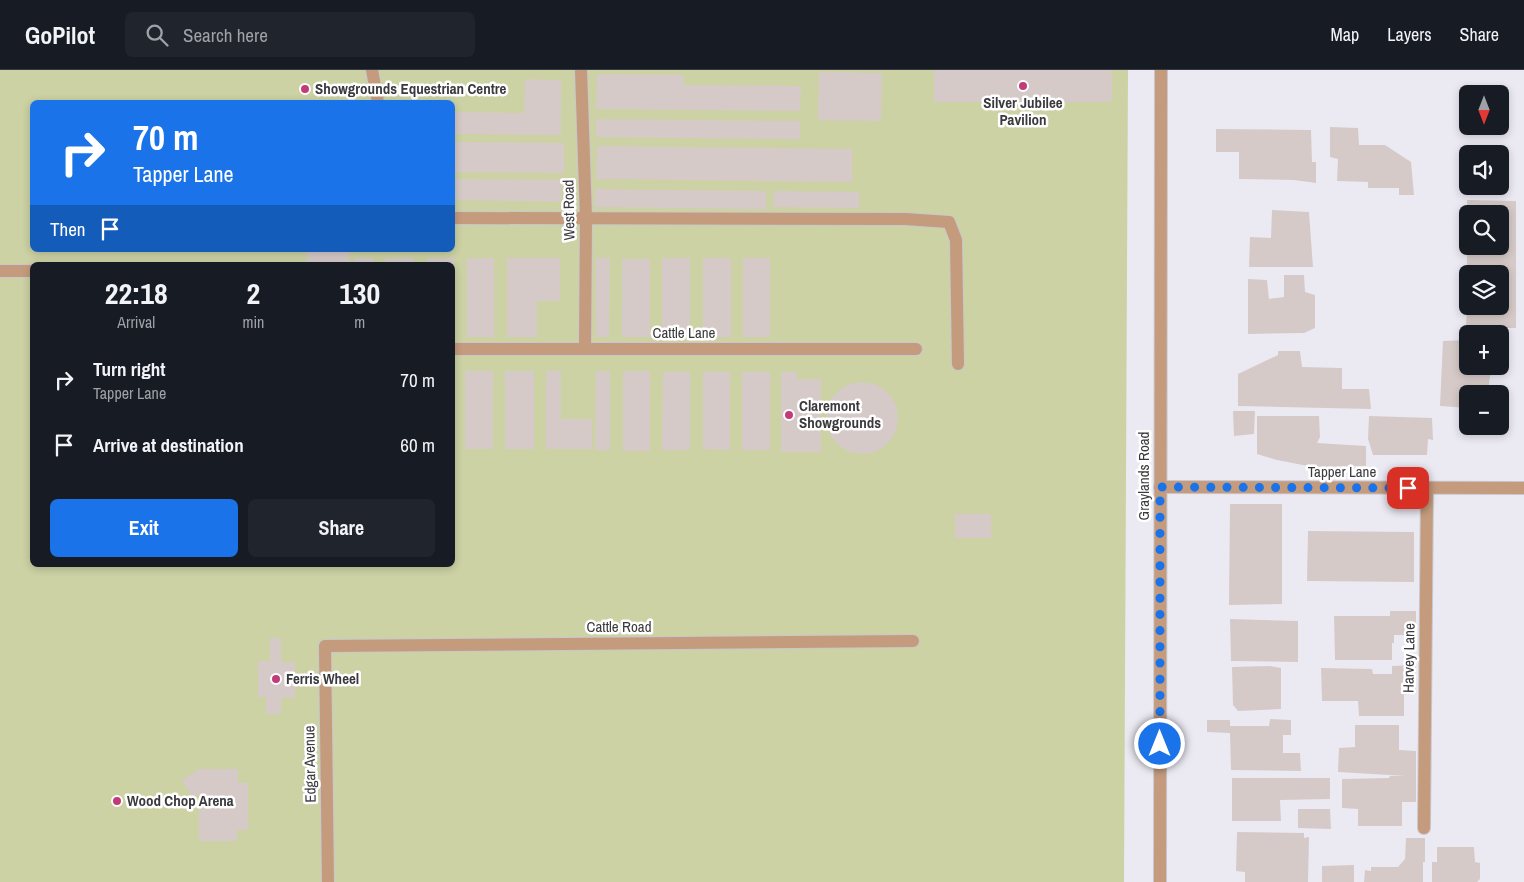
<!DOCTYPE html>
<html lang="en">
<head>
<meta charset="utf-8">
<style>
	:root { --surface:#171b24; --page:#20242c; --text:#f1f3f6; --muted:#9ea1a6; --line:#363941; --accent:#1a73e8 }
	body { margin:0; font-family:"Archivo Narrow",sans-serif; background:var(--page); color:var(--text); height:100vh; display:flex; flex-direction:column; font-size:19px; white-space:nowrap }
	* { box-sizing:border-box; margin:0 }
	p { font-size:16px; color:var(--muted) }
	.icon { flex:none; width:28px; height:28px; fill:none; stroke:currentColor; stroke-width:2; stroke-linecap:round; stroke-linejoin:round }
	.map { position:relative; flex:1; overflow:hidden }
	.panel { position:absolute; left:30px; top:192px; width:425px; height:305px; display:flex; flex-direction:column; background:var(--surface); border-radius:8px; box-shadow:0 2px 8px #0003 }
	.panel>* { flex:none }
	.top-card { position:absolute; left:30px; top:30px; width:425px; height:152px; border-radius:8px; box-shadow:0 2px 8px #0003; background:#1a73e8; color:#fff; overflow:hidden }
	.needle { width:32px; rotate:180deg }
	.controls { position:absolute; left:1459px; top:15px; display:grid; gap:10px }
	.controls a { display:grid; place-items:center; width:50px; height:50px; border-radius:8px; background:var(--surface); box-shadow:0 2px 8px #0003; font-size:25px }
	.pin { position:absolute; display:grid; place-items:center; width:42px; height:42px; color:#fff; margin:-21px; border-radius:10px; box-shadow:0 2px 8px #0006 }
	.me { position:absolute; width:55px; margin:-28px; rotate:0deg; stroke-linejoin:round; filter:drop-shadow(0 0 4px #0008) }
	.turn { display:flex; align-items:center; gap:18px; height:105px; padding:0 20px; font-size:22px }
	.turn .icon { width:65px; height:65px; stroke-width:2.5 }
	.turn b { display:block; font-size:35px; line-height:42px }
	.then { display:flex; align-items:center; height:48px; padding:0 20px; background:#0003; gap:10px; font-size:19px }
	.eta { display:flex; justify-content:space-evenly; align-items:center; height:85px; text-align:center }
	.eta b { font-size:30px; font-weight:700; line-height:35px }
	.action { display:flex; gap:10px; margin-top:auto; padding:10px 20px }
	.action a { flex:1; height:58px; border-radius:8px; background:var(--accent); color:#fff; font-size:20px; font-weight:700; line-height:58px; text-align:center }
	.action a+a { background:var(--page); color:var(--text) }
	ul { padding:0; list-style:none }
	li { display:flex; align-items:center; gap:15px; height:65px; padding:0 20px }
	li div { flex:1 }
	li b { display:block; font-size:19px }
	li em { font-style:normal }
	header { display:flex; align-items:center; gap:30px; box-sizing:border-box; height:70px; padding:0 25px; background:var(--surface); border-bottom:1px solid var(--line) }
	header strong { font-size:24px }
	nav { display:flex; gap:28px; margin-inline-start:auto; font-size:18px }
	.search { width:350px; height:45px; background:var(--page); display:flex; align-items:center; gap:12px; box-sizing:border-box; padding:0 18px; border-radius:8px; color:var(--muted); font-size:19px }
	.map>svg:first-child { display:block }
	.green { fill:#ccd2a4; fill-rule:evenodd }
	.building { fill:#d5cac8 }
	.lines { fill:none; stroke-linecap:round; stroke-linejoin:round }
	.service-casing { stroke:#c8c7cf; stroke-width:14 }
	.minor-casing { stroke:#c8c7cf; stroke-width:14 }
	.service { stroke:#c59b7d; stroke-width:12 }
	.minor { stroke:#c59b7d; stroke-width:12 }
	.route { stroke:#1a73e8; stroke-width:9; stroke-dasharray:0 16.2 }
	.poi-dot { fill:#c23b78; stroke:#fff; stroke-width:2 }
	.labels { text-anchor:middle; stroke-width:5; stroke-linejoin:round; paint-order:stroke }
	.poi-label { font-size:15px; font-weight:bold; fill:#3a393d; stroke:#fff; text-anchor:start }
	.street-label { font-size:15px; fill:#3a393d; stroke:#fff }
</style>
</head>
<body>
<header>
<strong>GoPilot</strong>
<div class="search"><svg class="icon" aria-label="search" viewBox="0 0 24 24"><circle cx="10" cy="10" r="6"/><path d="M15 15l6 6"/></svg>Search here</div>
<nav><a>Map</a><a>Layers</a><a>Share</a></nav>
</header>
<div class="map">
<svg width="1524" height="812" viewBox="0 0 1524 812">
	<rect width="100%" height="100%" fill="#ebeaf3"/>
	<!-- green -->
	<path class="green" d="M0,0H1128L1124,812H0ZM32,32H452V180H32ZM32,195H452V495H32Z"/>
	<!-- building -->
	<g class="building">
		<rect x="934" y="0" width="178" height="32"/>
		<path d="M819,2L882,3L881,51L818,50Z"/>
		<path d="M597,4L684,5V15L801,16L800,41L596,39Z"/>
		<path d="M525,9L561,10V65L454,64V42L524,43Z"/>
		<path d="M596,49L800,51V69L596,67Z"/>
		<path d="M1330,57L1358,58L1359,75H1385L1411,92L1414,125H1399V118H1368V112L1337,111L1338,89L1330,87Z"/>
		<path d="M1216,59L1311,60L1312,92H1316V113L1294,110L1239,109V82H1216Z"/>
		<path d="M455,72L564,73V103L455,102Z"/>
		<path d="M597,76L852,79V112L596,109Z"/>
		<path d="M456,109L562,110L561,132L455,130Z"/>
		<path d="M595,119L766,121V139L595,137Z"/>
		<path d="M774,121L859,122V138L773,137Z"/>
		<path d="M1467,130L1516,131V258H1466L1467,236H1500V204H1467V176H1500V144H1467Z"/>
		<path d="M1272,140L1309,142L1313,197H1249L1250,167L1271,168Z"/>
		<rect x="307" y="180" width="42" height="15"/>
		<rect x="354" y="188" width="20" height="7"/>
		<rect x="385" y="188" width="29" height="7"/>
		<rect x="427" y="188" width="27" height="7"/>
		<rect x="467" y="188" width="27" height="79"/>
		<path d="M507,188H560V231H537V267H507Z"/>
		<path d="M596,188H610L609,267H596Z"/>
		<rect x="662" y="188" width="28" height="79"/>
		<rect x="703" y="188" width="28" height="79"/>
		<rect x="743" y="188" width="27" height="79"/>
		<rect x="622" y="189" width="28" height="78"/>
		<path d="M1284,205H1304L1305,222L1315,225V258L1304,263L1248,264V209L1267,210L1269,229L1284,227Z"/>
		<path d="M1468,270V296H1496L1495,300L1490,306L1488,321L1486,324H1468V338L1440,336L1443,271Z"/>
		<path d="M1278,281H1300L1302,297L1342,298V319H1369L1371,339L1238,336V304L1278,285Z"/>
		<rect x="465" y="301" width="28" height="78"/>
		<rect x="505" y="301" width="29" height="78"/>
		<path d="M546,301H561V349H592V379H546Z"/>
		<path d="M596,301H610V380H595Z"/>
		<rect x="623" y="301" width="27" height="80"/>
		<path d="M663,302H690V380H662Z"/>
		<path d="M703,302H730V380L703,379Z"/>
		<rect x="742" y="302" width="28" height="78"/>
		<path d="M781,302H797V309H821V382H781Z"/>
		<circle cx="862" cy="348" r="36"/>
		<path d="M1233,341H1255L1254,364L1234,366Z"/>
		<path d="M1257,346H1319L1320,367L1317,373L1366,376V396L1313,397L1277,390L1257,384Z"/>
		<path d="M1369,346L1432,348L1433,370L1428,369L1427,385H1373L1368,369Z"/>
		<path d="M1230,434H1282V534L1229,535Z"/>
		<rect x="955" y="444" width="36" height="24"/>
		<path d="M1308,461L1414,462V512L1307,511Z"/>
		<path d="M1390,541H1416V565H1394V573H1392V590H1335L1334,546H1390Z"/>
		<path d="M1230,549L1298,551V592L1231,591Z"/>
		<path d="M270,568H281V592H295V628H281V644H266V627H258V591H270Z"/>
		<path d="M1416,595V624L1404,625V646H1359L1358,631H1322L1321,598L1372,599L1373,604H1392V596Z"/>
		<path d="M1270,596L1281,598V639L1238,641L1233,635L1232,597Z"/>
		<path d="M1270,649L1291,650V665H1283V683H1300L1301,701L1231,700L1230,663L1207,662V650H1230V656H1269Z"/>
		<path d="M1355,655H1399V680L1416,681V732H1402V756H1358V739L1342,738V709L1389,708L1390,706H1406L1338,702L1339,678L1355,677Z"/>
		<path d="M199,699H238V713H248V760H237V771H199V724L193,728L182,710Z"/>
		<path d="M1232,708H1330V729L1280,730L1281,751H1232Z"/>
		<path d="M1298,739H1330L1331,759L1298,758Z"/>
		<path d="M1237,762L1304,763V768L1309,767L1308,812H1245V802L1236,801Z"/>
		<path d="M1406,768H1425V792H1423V812H1364L1365,800L1371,801V797H1398L1405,789Z"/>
		<path d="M1437,777H1474L1475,792L1480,793V809L1477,812H1432V792H1437Z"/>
		<path d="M1354,795V812H1322V796Z"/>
	</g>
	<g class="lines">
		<!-- service casing -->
		<g class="service-casing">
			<g id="service">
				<path d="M372,0L378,32"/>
				<path d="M581,0L586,148L585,279"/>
				<path d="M452,148L905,149L949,152L956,170L958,294"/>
				<path d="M0,201H32"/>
				<path d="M452,279H916"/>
				<path d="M1160,417L1524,418"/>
				<path d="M1424,758L1427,418"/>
				<path d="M328,812L325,576L913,571"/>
			</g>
		</g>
		<!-- minor casing -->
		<g class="minor-casing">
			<path id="minor" d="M1160,812L1161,0"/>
		</g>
		<!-- service -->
		<use href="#service" class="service"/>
		<!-- minor -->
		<use href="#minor" class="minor"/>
	</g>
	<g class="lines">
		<!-- route -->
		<path class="route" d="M1160,674V417L1408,418"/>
	</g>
	<!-- markers -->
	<g class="poi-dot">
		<circle cx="1023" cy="16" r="5"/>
		<circle cx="305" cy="19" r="5"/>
		<circle cx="789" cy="345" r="5"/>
		<circle cx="276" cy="609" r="5"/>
		<circle cx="117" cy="731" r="5"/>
	</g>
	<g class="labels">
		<!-- poi labels -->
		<g class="poi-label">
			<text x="315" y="24">Showgrounds Equestrian Centre</text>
			<text x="1023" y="38" text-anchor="middle">Silver Jubilee<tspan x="1023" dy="17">Pavilion</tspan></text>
			<text x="799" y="341">Claremont<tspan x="799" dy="17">Showgrounds</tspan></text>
			<text x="286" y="614">Ferris Wheel</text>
			<text x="127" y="736">Wood Chop Arena</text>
		</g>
		<!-- street labels -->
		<g class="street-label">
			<text transform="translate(569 140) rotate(-91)" y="5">West Road</text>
			<text x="684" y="268">Cattle Lane</text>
			<text x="1342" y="407">Tapper Lane</text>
			<text transform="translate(1144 406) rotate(-90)" y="5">Graylands Road</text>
			<text x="619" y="562">Cattle Road</text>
			<text transform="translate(1409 588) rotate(-89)" y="5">Harvey Lane</text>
			<text transform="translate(310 694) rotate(-91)" y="5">Edgar Avenue</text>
		</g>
	</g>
</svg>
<div class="controls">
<a><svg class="needle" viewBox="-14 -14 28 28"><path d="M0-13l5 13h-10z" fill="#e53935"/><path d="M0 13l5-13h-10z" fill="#9ea1a6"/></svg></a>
<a><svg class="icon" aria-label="sound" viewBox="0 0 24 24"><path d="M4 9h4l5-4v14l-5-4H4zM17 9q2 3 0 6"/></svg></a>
<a><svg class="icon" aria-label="search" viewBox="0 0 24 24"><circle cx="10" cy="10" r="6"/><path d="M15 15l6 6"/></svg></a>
<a><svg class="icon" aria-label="layers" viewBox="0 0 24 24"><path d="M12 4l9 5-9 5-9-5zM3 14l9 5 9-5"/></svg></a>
<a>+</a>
<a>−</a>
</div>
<div class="pin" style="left:1408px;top:418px;background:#d93025"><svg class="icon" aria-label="arrive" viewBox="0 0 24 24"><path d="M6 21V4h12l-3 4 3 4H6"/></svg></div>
<svg class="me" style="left:1160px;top:674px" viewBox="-20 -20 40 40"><circle r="17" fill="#1a73e8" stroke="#fff" stroke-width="3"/><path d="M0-11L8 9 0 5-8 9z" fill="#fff"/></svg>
<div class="top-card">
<div class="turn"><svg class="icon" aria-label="right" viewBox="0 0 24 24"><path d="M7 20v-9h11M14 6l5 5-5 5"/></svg><div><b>70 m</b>Tapper Lane</div></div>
<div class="then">Then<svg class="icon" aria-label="arrive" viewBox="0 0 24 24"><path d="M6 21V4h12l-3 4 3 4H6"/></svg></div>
</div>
<section class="panel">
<div class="eta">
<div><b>22:18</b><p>Arrival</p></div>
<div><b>2</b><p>min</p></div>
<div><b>130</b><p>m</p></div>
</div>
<ul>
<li><svg class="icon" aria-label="right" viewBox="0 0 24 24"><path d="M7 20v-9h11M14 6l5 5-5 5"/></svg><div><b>Turn right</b><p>Tapper Lane</p></div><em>70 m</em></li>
<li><svg class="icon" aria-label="arrive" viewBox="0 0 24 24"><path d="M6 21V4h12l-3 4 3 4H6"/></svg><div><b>Arrive at destination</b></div><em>60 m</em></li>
</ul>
<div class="action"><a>Exit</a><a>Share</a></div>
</section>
</div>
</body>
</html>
